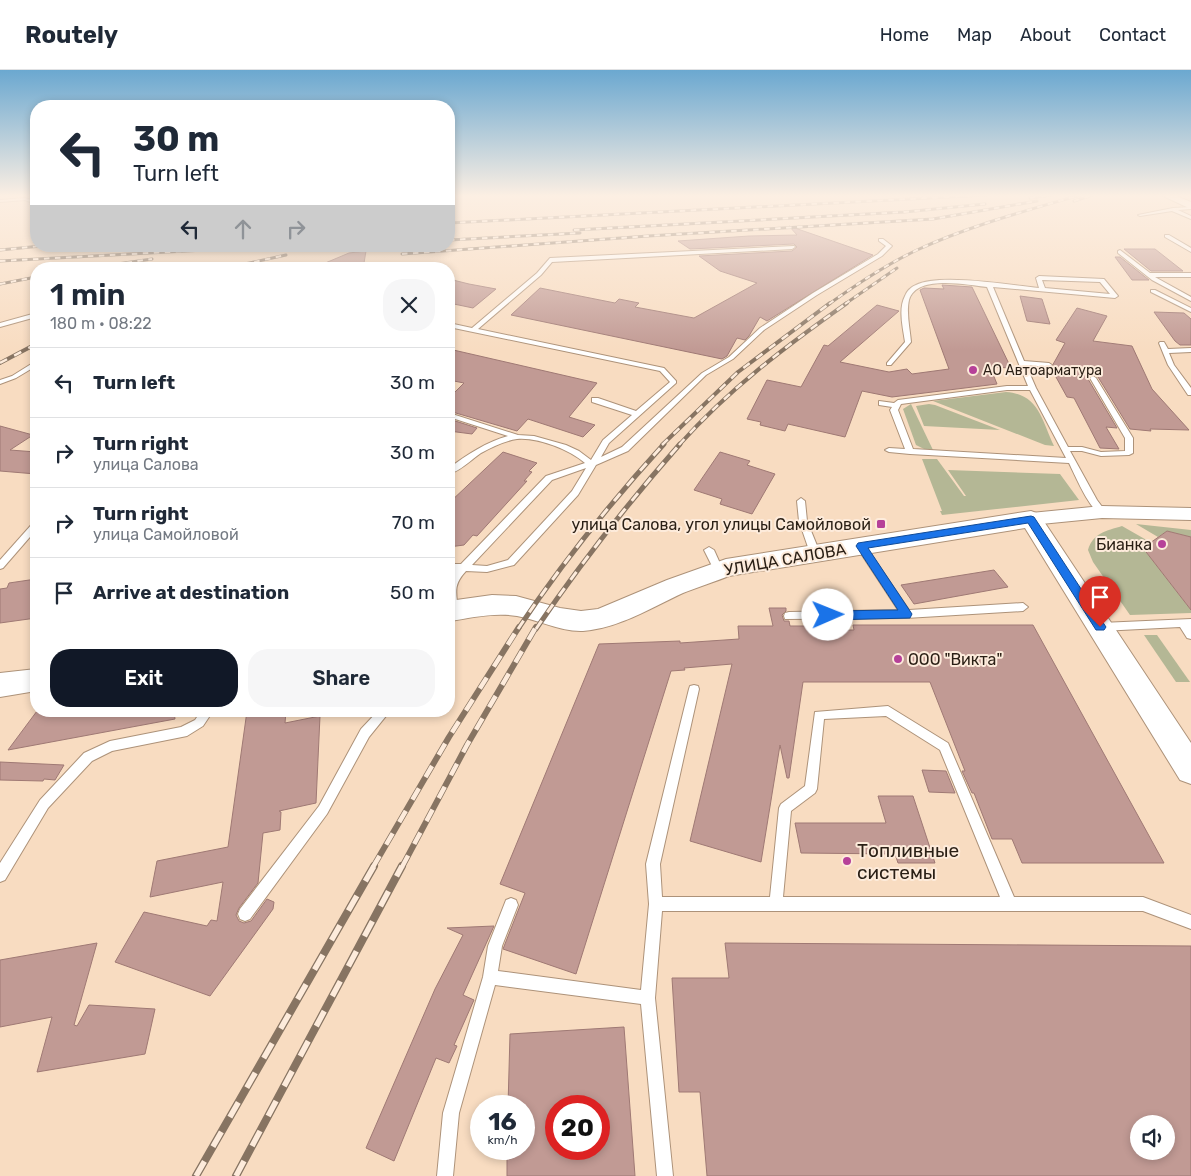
<!DOCTYPE html>
<html lang="en">
<head>
<meta charset="utf-8">
<style>
	:root { --surface:#fff; --page:#f6f6f7; --text:#1f2937; --muted:#747a83; --line:#e0e1e3; --accent:#111827 }
	body { margin:0; font-family:Rubik,sans-serif; background:var(--page); color:var(--text); height:100vh; display:flex; flex-direction:column; font-size:19px; white-space:nowrap }
	* { box-sizing:border-box; margin:0 }
	p { font-size:16px; color:var(--muted) }
	.icon { flex:none; width:28px; height:28px; fill:none; stroke:currentColor; stroke-width:2; stroke-linecap:round; stroke-linejoin:round }
	.map { position:relative; flex:1; overflow:hidden }
	.details { position:absolute; left:30px; top:192px; width:425px; height:455px; display:flex; flex-direction:column; background:var(--surface); border-radius:20px; box-shadow:0 2px 8px #0003 }
	.details>* { flex:none }
	.guide { position:absolute; left:30px; top:30px; width:425px; height:152px; border-radius:20px; box-shadow:0 2px 8px #0003; background:#fff; color:var(--text); overflow:hidden }
	.fabs { position:absolute; left:1130px; top:1045px; display:grid; gap:10px }
	.fabs a { display:grid; place-items:center; width:45px; height:45px; border-radius:50%; background:var(--surface); box-shadow:0 2px 8px #0003; font-size:25px }
	.speed { position:absolute; left:470px; top:1025px; display:flex; gap:10px; font-size:25px; font-weight:700; text-align:center }
	.speed>* { display:grid; place-content:center; width:65px; height:65px; border-radius:50%; background:var(--surface); box-shadow:0 2px 8px #0003; line-height:1 }
	.speed small { font-size:12px; font-weight:400 }
	.speed .limit { border:8px solid #d22; background:#fff; color:#111 }
	.pin { position:absolute; display:grid; place-items:center; width:42px; height:42px; color:#fff; margin:-51px -21px; border-radius:50% 50% 50% 0; rotate:-45deg; box-shadow:0 0 5px #0007 }
	.pin .icon { rotate:45deg }
	.me { position:absolute; width:55px; margin:-28px; rotate:89deg; stroke-linejoin:round; filter:drop-shadow(0 0 4px #0008) }
	.turn { display:flex; align-items:center; gap:18px; height:105px; padding:0 20px; font-size:22px }
	.turn .icon { width:65px; height:65px; stroke-width:2.5 }
	.turn b { display:block; font-size:35px; line-height:42px }
	.lanes { display:flex; align-items:center; height:48px; padding:0 20px; background:#0003; justify-content:center; gap:25px; direction:ltr }
	.lanes .off { opacity:.35 }
	.round { display:grid; place-items:center; flex:none; width:52px; height:52px; border-radius:20px; background:var(--page) }
	.summary { display:flex; align-items:center; justify-content:space-between; height:85px; padding:0 20px }
	h1 { font-size:30px; font-weight:600; line-height:38px }
	.action { display:flex; gap:10px; margin-top:auto; padding:10px 20px }
	.action a { flex:1; height:58px; border-radius:20px; background:var(--accent); color:#fff; font-size:20px; font-weight:600; line-height:58px; text-align:center }
	.action a+a { background:var(--page); color:var(--text) }
	ul { padding:0; list-style:none }
	li { display:flex; align-items:center; gap:15px; height:70px; padding:0 20px; border-top:1px solid var(--line) }
	li div { flex:1 }
	li b { display:block; font-size:19px }
	li em { font-style:normal }
	header { display:flex; align-items:center; gap:30px; box-sizing:border-box; height:70px; padding:0 25px; background:var(--surface); border-bottom:1px solid var(--line) }
	header strong { font-size:24px }
	nav { display:flex; gap:28px; margin-inline-start:auto; font-size:18px }
	.map>svg:first-child { display:block }
	.green { fill:#b4b795 }
	.building { fill:#c19a94; stroke:#9f7974; fill-rule:evenodd }
	.lines { fill:none; stroke-linecap:round; stroke-linejoin:round }
	.service-casing { stroke:#ad9279; stroke-width:2 }
	.minor-casing { stroke:#ad9279; stroke-width:2 }
	.tertiary-casing { stroke:#ad9279; stroke-width:2 }
	.service { fill:#fff; fill-rule:evenodd }
	.minor { fill:#fff; fill-rule:evenodd }
	.tertiary { fill:#fff; fill-rule:evenodd }
	.rail-far4-casing { stroke:#877462; stroke-width:3 }
	.rail-far3-casing { stroke:#877462; stroke-width:4 }
	.rail-far2-casing { stroke:#877462; stroke-width:5 }
	.rail-far1-casing { stroke:#877462; stroke-width:6 }
	.rail-casing { stroke:#877462; stroke-width:8 }
	.rail-far4 { stroke:#fdebdb; stroke-width:2; stroke-dasharray:5.5; stroke-linecap:butt }
	.rail-far3 { stroke:#fdebdb; stroke-width:2.5; stroke-dasharray:8; stroke-linecap:butt }
	.rail-far2 { stroke:#fdebdb; stroke-width:3; stroke-dasharray:10; stroke-linecap:butt }
	.rail-far1 { stroke:#fdebdb; stroke-width:4.5; stroke-dasharray:13; stroke-linecap:butt }
	.rail { stroke:#fdebdb; stroke-width:5.5; stroke-dasharray:17; stroke-linecap:butt }
	.route { fill:#1a73e8; stroke:#114b97 }
	.poi-dot { fill:#b64199; stroke:#fdebdb; stroke-width:2 }
	.labels { text-anchor:middle; stroke-width:4; stroke-linejoin:round; paint-order:stroke }
	.far-poi-label { font-size:14px; fill:#2a1f15; stroke:#fdebdb; text-anchor:start }
	.poi-label { font-size:16px; fill:#2a1f15; stroke:#fdebdb; text-anchor:end }
	.street-label { font-size:16px; fill:#2a1f15; stroke:#fdebdb }
	.near-poi-label { font-size:19px; fill:#2a1f15; stroke:#fdebdb; text-anchor:start }
</style>
</head>
<body>
<header>
<strong>Routely</strong>
<nav><a>Home</a><a>Map</a><a>About</a><a>Contact</a></nav>
</header>
<div class="map">
<svg width="1191" height="1106" viewBox="0 0 1191 1106">
	<rect width="100%" height="100%" fill="#f8dcc1"/>
	<!-- green -->
	<g class="green">
		<path d="M1006,322C1039,324 1042,351 1054,376L1045,375L933,331Z"/>
		<path d="M911,334L933,380L924,379L916,375L903,339Z"/>
		<path d="M929,334L935,335L1000,360L924,356L916,336Z"/>
		<path d="M922,389H937L964,426H966L948,400L1060,404L1079,430L942,445L940,441H942Z"/>
		<path d="M1136,454L1191,460V467L1167,461L1158,467Z"/>
		<path d="M1122,456L1150,472L1143,478L1191,540V543L1130,545L1093,492L1088,480C1093,463 1106,461 1122,456Z"/>
		<path d="M1144,565H1157L1190,612H1176Z"/>
	</g>
	<!-- building -->
	<g class="building">
		<path d="M789,156L873,185L767,251L760,247L749,266L745,270L737,268L727,286L722,289L511,245L540,218L615,233L619,229L639,233L635,237L694,248L757,213L720,201L699,186L792,181L797,177L794,174L690,179L678,171L749,166L797,165Z"/>
		<path d="M1124,179H1155L1183,201H1151Z"/>
		<path d="M366,181L363,199H311L349,183Z"/>
		<path d="M1115,187H1120L1149,210H1132Z"/>
		<path d="M449,209L469,214L496,219L473,238L449,233Z"/>
		<path d="M942,215L972,217L1011,298L990,297L997,314L892,327L862,321L845,367L788,354L785,361L760,355L761,352L747,349L767,310L801,317L824,275L828,276L877,235L899,241L840,292L889,302L907,299L912,304L949,299L920,220L924,218L944,219Z"/>
		<path d="M1020,226L1042,229L1050,254L1027,251Z"/>
		<path d="M1077,238L1107,246L1093,271L1132,276L1152,319L1189,360L1150,359L1151,361L1130,359L1098,307L1092,304L1088,309L1117,358L1106,357L1119,379L1100,378L1074,328L1067,327L1051,298L1065,273L1056,270Z"/>
		<path d="M1154,242L1184,243L1191,249V275H1180L1175,271Z"/>
		<path d="M449,279L597,313L569,347L595,355L583,367L528,349L517,361L449,341V328L464,313L449,310Z"/>
		<path d="M449,349L477,358L472,364L449,361Z"/>
		<path d="M0,356L33,365L10,380L36,382V404L0,401Z"/>
		<path d="M503,382L537,393L529,401L532,402L524,411H527L477,466L473,465L464,475L449,477V433Z"/>
		<path d="M720,382L750,391L747,395L775,404L752,444L720,434L722,429L694,420Z"/>
		<path d="M1167,461L1191,467V540L1143,478Z"/>
		<path d="M994,500L1008,517L914,534L901,515Z"/>
		<path d="M36,509V548L0,553V519L7,518L9,513Z"/>
		<path d="M769,538H786V541L782,545L784,551H789L790,556H808V560H854L853,555H1033L1164,793H1022L1012,769H992L974,723H972L962,701H965L930,612H803L789,708H787L780,675L761,792L690,771L732,594L684,598L685,600L671,601L576,904L503,879L525,823L500,814L599,574L680,571V573L739,569L738,556H773Z"/>
		<path d="M37,641H174L175,649L8,680Z"/>
		<path d="M247,641H286L285,653L320,646L316,733L279,741L281,742L280,760L263,763L258,813L239,838L236,845L239,851L244,853L251,851L267,829L274,832L273,839L210,926L115,892L144,842L207,856L211,850L217,851L223,812L150,827L157,791L228,777Z"/>
		<path d="M0,692L64,695L55,710L44,709L43,711L0,710Z"/>
		<path d="M922,700L946,701L955,723L929,722Z"/>
		<path d="M878,726H913L935,793H898L895,784L801,783L795,753H886Z"/>
		<path d="M494,856L463,925L474,930L454,975L457,976L449,993L436,988L394,1091L366,1078L435,919L463,865L447,858Z"/>
		<path d="M97,873L74,955L77,956L89,935L155,939L145,984L37,1002L52,947L0,957V890Z"/>
		<path d="M725,873L1191,876V1106H707L700,1022H679L672,908H729ZM1139,1054H1166V1081H1139Z"/>
		<path d="M624,957L635,1106H507V1079H524V1036H508L510,964ZM556,1036H599V1079H556Z"/>
	</g>
	<g class="lines">
		<!-- service casing -->
		<g class="service-casing">
			<g id="service">
				<path d="M25,128L36,131V134L25,130L0,132V130Z"/>
				<path d="M1191,137V139L1178,140L1191,146V149L1172,141L1140,146L1138,145L1173,138Z"/>
				<path d="M1165,165H1169L1191,178V182L1165,167Z"/>
				<path d="M879,169H883L892,176L882,186L817,225L764,260L733,289L706,305L628,381L596,395L578,425L514,495L487,502L466,501C453,515 456,522 458,540L456,543H450L449,508L455,501L449,500V494H461L546,406L585,393C570,380 538,367 517,369C504,371 492,377 481,383C471,390 460,401 449,404V398C467,385 486,372 508,366L449,347V343L518,365L534,366L566,375L579,381L591,390L603,370L632,345L592,332V328H598L636,341L670,312L660,301L449,257V253L472,258L537,203L550,188L794,176L795,177L792,179L552,192L541,205L478,259L664,298L676,311V313L609,373L601,387L622,377L702,303L729,287L760,258L813,223L878,184L886,176L879,171ZM586,398L572,421L508,490L487,496L472,495L552,410Z"/>
				<path d="M1120,180L1150,203H1191V207H1155L1191,227V231L1152,210L1118,183V181Z"/>
				<path d="M1039,206L1104,209L1118,226L1115,228L993,217L1024,291L1049,293L1052,295L1049,297L1026,295L1036,318L1068,377H1082L1101,382L1125,381V368L1090,308L1093,306L1096,308L1133,368V383L1129,385L1101,386L1082,381H1070L1097,430L1106,442L1102,445C1089,439 1076,407 1069,393L910,384L889,382L885,380L889,378L905,379L890,340L892,337L879,335V331L894,333L898,330L1007,316H1028L987,217C968,215 916,204 909,230C906,243 910,259 911,272L891,295H887V293L905,272C903,258 898,239 905,226C907,221 911,217 916,215C939,203 1011,215 1039,218L1036,208ZM1042,210L1100,212L1110,224L1045,218ZM1007,320H1030L1066,388L913,379L898,340L901,334Z"/>
				<path d="M1151,220H1155L1191,238V242L1151,222Z"/>
				<path d="M36,243V247L0,257V253Z"/>
				<path d="M1160,272H1164L1168,279L1191,278V282L1169,283L1174,295L1191,318V325H1188L1168,295L1159,273Z"/>
				<path d="M36,291V296L16,308L0,314V310L12,306Z"/>
				<path d="M801,428L805,431L807,451L820,483L815,486L810,483L799,451L797,431Z"/>
				<path d="M36,452V460L3,498L0,499V490L33,453Z"/>
				<path d="M861,473L864,474L909,540L1023,533L1028,537L1023,541L906,548L785,549L784,546L785,543L789,542L898,540L856,476Z"/>
				<path d="M709,477L714,480L723,500L721,502L718,503L715,502L704,480Z"/>
				<path d="M1191,549V569L1187,568L1180,557L1101,561L1097,560L1096,557L1097,554L1101,553Z"/>
				<path d="M694,615L698,616L699,619L660,794L662,827H770L779,738L781,734L805,716L815,642L888,636L948,673L1014,827H1143L1191,845V859L1143,841H662L655,928L673,1106H657L641,934L495,915L459,1043L453,1106H437L443,1043L483,907L488,876L506,830L511,828L516,830L518,835L502,876L498,901L641,920L649,834L646,794L689,619L690,616ZM886,646L940,680L1000,827H783L791,741L815,723L817,719L824,649Z"/>
				<path d="M201,641H213L203,656L187,666L112,681L92,691L48,738L5,810L0,812V793L40,730L84,683L110,671L181,657L195,650Z"/>
				<path d="M378,641H390L369,667L327,744L250,849L245,851L240,849L238,844L240,839L319,736L361,659Z"/>
			</g>
		</g>
		<!-- minor casing -->
		<g class="minor-casing">
			<g id="minor">
				<path d="M1161,125H1174L1191,132V139Z"/>
				<path d="M1102,436L1191,438V450L1102,448L1031,455L1024,453L1022,449L1024,445L1031,443Z"/>
			</g>
		</g>
		<!-- tertiary casing -->
		<g class="tertiary-casing">
			<g id="tertiary">
				<path d="M1031,441L1039,444L1191,673V714L1180,710L1025,458L729,506C714,512 698,517 683,523C651,538 619,558 583,561C561,562 539,550 517,546C494,542 471,548 449,551V531L492,525L516,526L560,538L581,541L598,539L667,510L726,489Z"/>
				<path d="M36,599V621L0,627V603Z"/>
			</g>
		</g>
		<!-- service -->
		<use href="#service" class="service"/>
		<!-- minor -->
		<use href="#minor" class="minor"/>
		<!-- tertiary -->
		<use href="#tertiary" class="tertiary"/>
		<!-- rail-far4 casing -->
		<g class="rail-far4-casing">
			<g id="rail-far4">
				<path d="M1030,128L1051,125"/>
				<path d="M1074,131L1093,125"/>
				<path d="M449,153L986,125"/>
				<path d="M574,160L904,142L985,134"/>
				<path d="M449,170L580,163"/>
				<path d="M0,180L41,176"/>
				<path d="M272,180L337,176"/>
				<path d="M402,184L648,166L933,149L1037,131"/>
				<path d="M0,191L280,176"/>
				<path d="M62,199L89,194"/>
				<path d="M83,199L152,189"/>
				<path d="M222,199L286,185"/>
				<path d="M0,214L36,207"/>
				<path d="M829,234C857,214 885,195 917,180C969,156 1025,141 1080,125"/>
				<path d="M845,234L897,198"/>
			</g>
		</g>
		<!-- rail-far3 casing -->
		<g class="rail-far3-casing">
			<g id="rail-far3">
				<path d="M0,293L36,274"/>
				<path d="M662,375L738,302L830,233"/>
				<path d="M679,375C729,319 786,276 847,233"/>
			</g>
		</g>
		<!-- rail-far2 casing -->
		<g class="rail-far2-casing">
			<g id="rail-far2">
				<path d="M518,559C562,493 611,432 664,374"/>
				<path d="M536,559C580,494 628,433 680,374"/>
			</g>
		</g>
		<!-- rail-far1 casing -->
		<g class="rail-far1-casing">
			<g id="rail-far1">
				<path d="M373,797L449,667L519,557"/>
				<path d="M402,797L467,675L536,557"/>
			</g>
		</g>
		<!-- rail casing -->
		<g class="rail-casing">
			<g id="rail">
				<path d="M196,1106L374,796"/>
				<path d="M236,1106L402,796"/>
			</g>
		</g>
		<!-- rail-far4 -->
		<use href="#rail-far4" class="rail-far4"/>
		<!-- rail-far3 -->
		<use href="#rail-far3" class="rail-far3"/>
		<!-- rail-far2 -->
		<use href="#rail-far2" class="rail-far2"/>
		<!-- rail-far1 -->
		<use href="#rail-far1" class="rail-far1"/>
		<!-- rail -->
		<use href="#rail" class="rail"/>
	</g>
	<!-- sky -->
	<linearGradient id="sky" x2="0" y2="1"><stop stop-color="#6ba8d0"/><stop offset="0.45" stop-color="#fcefe3"/><stop offset="1" stop-color="#fcefe3" stop-opacity="0"/></linearGradient>
	<rect width="1191" height="280" fill="url(#sky)"/>
	<!-- route -->
	<path class="route" d="M1031,446L1034,447L1104,554L1106,557L1104,560H1096L1028,453L868,478L912,544L910,548L828,550L822,545L828,541L898,540L856,476L858,473Z"/>
	<!-- markers -->
	<g class="poi-dot">
		<circle cx="973" cy="300" r="5"/>
		<rect x="876" y="449" width="10" height="10" rx="2.5"/>
		<circle cx="1162" cy="474" r="5"/>
		<circle cx="898" cy="589" r="5"/>
		<circle cx="847" cy="791" r="5"/>
	</g>
	<g class="labels">
		<!-- far-poi labels -->
		<g class="far-poi-label">
			<text x="983" y="305">АО Автоарматура</text>
		</g>
		<!-- poi labels -->
		<g class="poi-label">
			<text x="871" y="460">улица Салова, угол улицы Самойловой</text>
			<text x="1152" y="480">Бианка</text>
			<text x="908" y="595" text-anchor="start">ООО "Викта"</text>
		</g>
		<!-- street labels -->
		<g class="street-label">
			<text transform="translate(785 489) rotate(-10)" y="6">УЛИЦА САЛОВА</text>
		</g>
		<!-- near-poi labels -->
		<g class="near-poi-label">
			<text x="857" y="787">Топливные<tspan x="857" dy="22">системы</tspan></text>
		</g>
	</g>
</svg>
<div class="fabs">
<a><svg class="icon" aria-label="sound" viewBox="0 0 24 24"><path d="M4 9h4l5-4v14l-5-4H4zM17 9q2 3 0 6"/></svg></a>
</div>
<div class="speed"><div>16<small>km/h</small></div><div class="limit">20</div></div>
<div class="pin" style="left:1100px;top:557px;background:#d93025"><svg class="icon" aria-label="arrive" viewBox="0 0 24 24"><path d="M6 21V4h12l-3 4 3 4H6"/></svg></div>
<svg class="me" style="left:828px;top:545px" viewBox="-20 -20 40 40"><circle r="19" fill="#fff"/><path d="M0-13L10 11 0 6-10 11z" fill="#1a73e8"/></svg>
<div class="guide">
<div class="turn"><svg class="icon" aria-label="left" viewBox="0 0 24 24"><path d="M17 20v-9H6M10 6l-5 5 5 5"/></svg><div><b>30 m</b>Turn left</div></div>
<div class="lanes"><svg class="icon" aria-label="left" viewBox="0 0 24 24"><path d="M17 20v-9H6M10 6l-5 5 5 5"/></svg><svg class="icon off" aria-label="ahead" viewBox="0 0 24 24"><path d="M12 20V5M6 11l6-6 6 6"/></svg><svg class="icon off" aria-label="right" viewBox="0 0 24 24"><path d="M7 20v-9h11M14 6l5 5-5 5"/></svg></div>
</div>
<section class="details">
<div class="summary"><div><h1>1 min</h1><p>180 m · 08:22</p></div><a class="round"><svg class="icon" aria-label="close" viewBox="0 0 24 24"><path d="M6 6l12 12M18 6L6 18"/></svg></a></div>
<ul>
<li><svg class="icon" aria-label="left" viewBox="0 0 24 24"><path d="M17 20v-9H6M10 6l-5 5 5 5"/></svg><div><b>Turn left</b></div><em>30 m</em></li>
<li><svg class="icon" aria-label="right" viewBox="0 0 24 24"><path d="M7 20v-9h11M14 6l5 5-5 5"/></svg><div><b>Turn right</b><p>улица Салова</p></div><em>30 m</em></li>
<li><svg class="icon" aria-label="right" viewBox="0 0 24 24"><path d="M7 20v-9h11M14 6l5 5-5 5"/></svg><div><b>Turn right</b><p>улица Самойловой</p></div><em>70 m</em></li>
<li><svg class="icon" aria-label="arrive" viewBox="0 0 24 24"><path d="M6 21V4h12l-3 4 3 4H6"/></svg><div><b>Arrive at destination</b></div><em>50 m</em></li>
</ul>
<div class="action"><a>Exit</a><a>Share</a></div>
</section>
</div>
</body>
</html>
